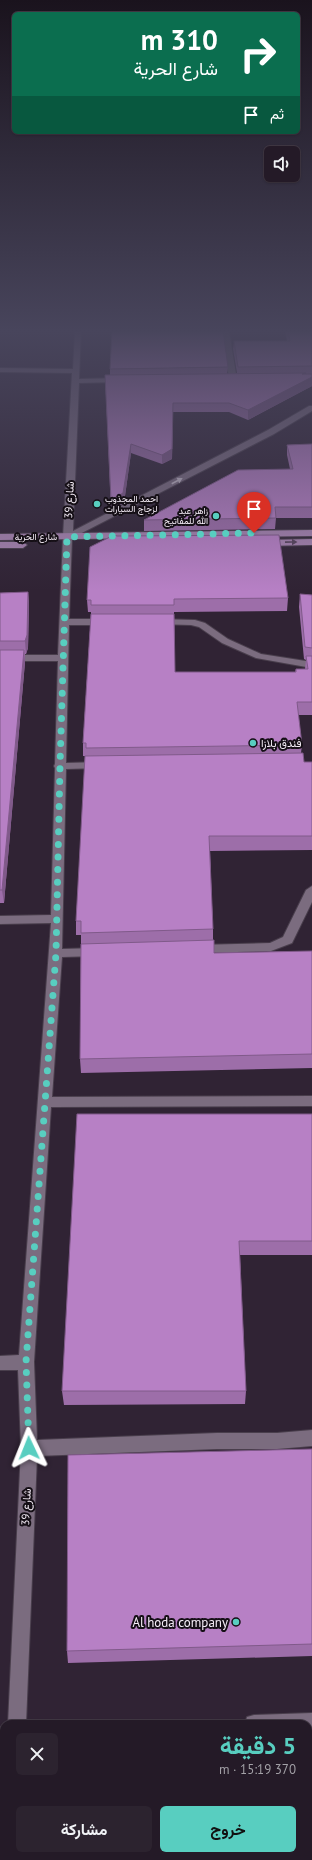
<!DOCTYPE html>
<html lang="ar">
<head>
<meta charset="utf-8">
<style>
	:root { --surface:#241a27; --page:#2c232f; --text:#f1f3f6; --muted:#a3a1a7; --line:#413844; --accent:#58cec0 }
	body { margin:0; font-family:"PT Sans",Vazirmatn,sans-serif; background:var(--page); color:var(--text); direction:rtl; height:100vh; display:flex; flex-direction:column; font-size:15px; white-space:nowrap }
	* { box-sizing:border-box; margin:0 }
	p { font-size:13px; color:var(--muted) }
	.icon { flex:none; width:22px; height:22px; fill:none; stroke:currentColor; stroke-width:2; stroke-linecap:round; stroke-linejoin:round }
	.map { position:relative; flex:1; overflow:hidden; direction:ltr }
	.sheet { position:absolute; left:0px; top:1720px; width:312px; height:140px; display:flex; flex-direction:column; background:var(--surface); border-radius:12px 12px 0 0; box-shadow:0 1px 3px #0004,0 0 0 1px var(--line); direction:rtl }
	.sheet>* { flex:none }
	.guide { position:absolute; left:12px; top:12px; width:288px; height:122px; border-radius:6px; box-shadow:0 1px 3px #0004,0 0 0 1px var(--line); direction:rtl; background:#0b6e4f; color:#fff; overflow:hidden }
	.tools { position:absolute; left:264px; top:146px; display:grid; gap:8px }
	.tools a { display:grid; place-items:center; width:36px; height:36px; border-radius:6px; background:var(--surface); box-shadow:0 1px 3px #0004,0 0 0 1px var(--line); font-size:20px }
	.pin { position:absolute; display:grid; place-items:center; width:34px; height:34px; color:#fff; margin:-41px -17px; border-radius:50% 50% 50% 0; rotate:-45deg; box-shadow:0 0 4px #0007 }
	.pin .icon { rotate:45deg }
	.me { position:absolute; width:44px; margin:-22px; rotate:358deg; stroke-linejoin:round; filter:drop-shadow(0 0 3px #0008) }
	.turn { display:flex; align-items:center; gap:14px; height:84px; padding:0 16px; font-size:18px }
	.turn .icon { width:52px; height:52px; stroke-width:2.5 }
	.turn b { display:block; font-size:28px; line-height:34px }
	.then { display:flex; align-items:center; height:38px; padding:0 16px; background:#0003; gap:8px; font-size:15px }
	.round { display:grid; place-items:center; flex:none; width:42px; height:42px; border-radius:6px; background:var(--page) }
	.summary { display:flex; align-items:center; justify-content:space-between; height:68px; padding:0 16px }
	h1 { font-size:24px; font-weight:700; line-height:30px; color:var(--accent) }
	.action { display:flex; gap:8px; margin-top:auto; padding:8px 16px }
	.action a { flex:1; height:46px; border-radius:6px; background:var(--accent); color:#111; font-size:16px; font-weight:700; line-height:46px; text-align:center }
	.action a+a { background:var(--page); color:var(--text) }
	.map>svg:first-child { display:block }
	.lines { fill:none; stroke-linecap:round; stroke-linejoin:round }
	.minor-casing { stroke:#493e4c; stroke-width:2 }
	.major-casing { stroke:#493e4c; stroke-width:2 }
	.minor { fill:#7b6c7f; fill-rule:evenodd }
	.major { fill:#a683af; fill-rule:evenodd }
	.wall { fill:#9d6ea9 }
	.shaded-wall { fill:#805a8a }
	.building { fill:#b780c5; stroke:#805a8a }
	.oneway { fill:#c5bbc8 }
	.oneway2 { fill:#56435b }
	.route { stroke:#58cec0; stroke-width:7; stroke-dasharray:0 12.6 }
	.poi-dot { fill:#58cec0; stroke:#150f16; stroke-width:1.5 }
	.labels { text-anchor:middle; stroke-width:4; stroke-linejoin:round; paint-order:stroke }
	.far-poi-label { font-size:9px; fill:#f7eff9; stroke:#150f16; text-anchor:start }
	.far-street-label { font-size:9px; fill:#f7eff9; stroke:#150f16 }
	.street-label { font-size:11px; fill:#f7eff9; stroke:#150f16 }
	.poi-label { font-size:11px; fill:#f7eff9; stroke:#150f16; text-anchor:start }
	.near-poi-label { font-size:13px; fill:#f7eff9; stroke:#150f16; text-anchor:end }
</style>
</head>
<body>
<div class="map">
<svg width="312" height="1860" viewBox="0 0 312 1860">
	<rect width="100%" height="100%" fill="#302334"/>
	<g class="lines">
		<!-- minor casing -->
		<g class="minor-casing">
			<g id="minor">
				<path d="M75,331H81L79,379L120,378L124,380L120,382L79,383L73,531L268,430L309,406H312V411L274,434L72,538L69,619H106L111,622L106,625H69L66,763L101,762L106,765L101,768L66,769L62,949L97,948L101,949L103,952L101,955L97,956L62,957L52,1097L312,1096V1106L51,1107L34,1362L37,1440L217,1433H277L312,1430V1446L277,1449H217L37,1456L26,1724H8L21,1448L18,1370H0V1356L19,1355L51,923L0,924V916L51,915L55,768L54,766L55,764L58,661H0V655H58L63,537L72,373L0,372V368L73,369Z"/>
				<path d="M223,331H229L237,380L233,382L229,380Z"/>
				<path d="M158,619L195,620L205,623L228,639L261,654L312,662V668L256,658L222,643L199,627L191,625L155,624L153,622Z"/>
				<path d="M312,886V902L292,943L271,951L198,953L194,952L192,949L194,946L198,945L270,943L283,937L306,890Z"/>
				<path d="M312,1713V1731L308,1732V1724H245L247,1717L254,1715Z"/>
				<path d="M4,1726V1746L0,1747V1727Z"/>
				<path d="M4,1848V1856H20V1860H0Z"/>
				<rect x="264" y="1856" width="20" height="4"/>
			</g>
		</g>
		<!-- major casing -->
		<g class="major-casing">
			<g id="major">
				<path d="M312,530V536L0,540V534Z"/>
				<path d="M312,539V545L265,546L261,543L265,540Z"/>
				<path d="M0,542H23L27,545L23,548H0Z"/>
			</g>
		</g>
		<!-- minor -->
		<use href="#minor" class="minor"/>
		<!-- major -->
		<use href="#major" class="major"/>
	</g>
	<!-- wall -->
	<g class="wall">
		<path d="M285,331H312V386L248,420L229,412H173L172,459L162,464L131,453L124,503L111,510L105,375H110V369L228,367L227,374L237,373L233,349L234,341H287Z"/>
		<path d="M312,444V518H276L275,529L144,531V520L290,469L287,455V445Z"/>
		<path d="M117,536L288,598L287,611L174,612L175,672H295L296,669H305L306,660L304,659L299,607L300,594L312,595V715H298L302,745L301,753L304,762H312V850L210,851L213,929V940L214,953L312,951V1068L81,1073L80,1059L81,944V935H76V921L86,756H83V743L91,614V612H88L87,600Z"/>
		<path d="M28,592L29,604L28,648L26,654H25V662L4,903H0V593Z"/>
		<path d="M312,1114V1255H240L246,1391L245,1404L64,1405L62,1391Z"/>
		<path d="M312,1449V1656L68,1663L67,1651Z"/>
		<path d="M303,1856H308L312,1860H303Z"/>
	</g>
	<!-- shaded-wall -->
	<g class="shaded-wall">
		<path d="M306,373L305,381L312,377V386L248,420V410Z"/>
		<path d="M173,403L172,459L162,464V455Z"/>
		<path d="M131,444V453L124,503L111,510V500Z"/>
		<path d="M28,592L29,604L28,648L26,654L25,641Z"/>
		<path d="M24,650L25,662L4,903L2,890Z"/>
	</g>
	<!-- building -->
	<g class="building">
		<path d="M112,331H223L228,367L110,369Z"/>
		<path d="M288,331H312V366L238,367L234,341H290Z"/>
		<path d="M306,373L302,374H312V377L248,410L229,403H173L172,449L162,455L131,444L123,493L111,500L105,375Z"/>
		<path d="M312,444V507H275L276,518L144,520L238,470L293,469L287,445Z"/>
		<path d="M114,535L117,536L279,535L288,598L174,599V605H91V600H87L90,547Z"/>
		<path d="M28,592L27,635L25,641H0V593Z"/>
		<path d="M300,594L312,595V648L305,647Z"/>
		<path d="M91,614H174L175,672H296V669H308L306,656H312V702H297L302,745L86,748V743H83Z"/>
		<path d="M0,650H24L2,890H0Z"/>
		<path d="M303,753L304,762H312V836H209L213,929L81,933V921H76L85,756Z"/>
		<path d="M214,940V953L312,951V1054L80,1059L81,944Z"/>
		<path d="M77,1114H312V1241H239L246,1391H62Z"/>
		<path d="M312,1449V1644L67,1651L68,1455Z"/>
		<path d="M240,1722V1724H64V1723Z"/>
		<path d="M308,1737H312V1860H307L306,1856H308Z"/>
		<rect x="60" y="1856" width="187" height="4"/>
	</g>
	<!-- one-way arrows -->
	<defs><path id="oneway-solid" d="M-6-.8H1V-3.2L6.5 0L1 3.2V.8H-6Z"/></defs>
	<use class="oneway" href="#oneway-solid" transform="translate(177 481) rotate(-28)"/>
	<use class="oneway2" href="#oneway-solid" transform="translate(291 542) rotate(-1)"/>
	<!-- sky -->
	<linearGradient id="sky" x2="0" y2="1"><stop stop-color="#1a131d"/><stop offset="0.56" stop-color="#48455c"/><stop offset="1" stop-color="#48455c" stop-opacity="0"/></linearGradient>
	<rect width="312" height="591" fill="url(#sky)"/>
	<g class="lines">
		<!-- route -->
		<path class="route" d="M29,1448L26,1362L56,953L60,766L67,537L254,533"/>
	</g>
	<!-- markers -->
	<g class="poi-dot">
		<circle cx="97" cy="504" r="4"/>
		<circle cx="216" cy="516" r="4"/>
		<circle cx="253" cy="743" r="4"/>
		<circle cx="236" cy="1622" r="4"/>
	</g>
	<g class="labels">
		<!-- far-poi labels -->
		<g class="far-poi-label">
			<text x="105" y="502">احمد المجذوب<tspan x="105" dy="10">لزجاج السيارات</tspan></text>
			<text x="208" y="514" text-anchor="end">زاهر عبد<tspan x="208" dy="10">الله للمفاتيح</tspan></text>
		</g>
		<!-- far-street labels -->
		<g class="far-street-label">
			<text x="36" y="540">شارع الحرية</text>
		</g>
		<!-- street labels -->
		<g class="street-label">
			<text transform="translate(69 500) rotate(-87)" y="4">شارع 39</text>
			<text transform="translate(26 1507) rotate(-87)" y="4">شارع 39</text>
		</g>
		<!-- poi labels -->
		<g class="poi-label">
			<text x="261" y="747">فندق بلازا</text>
		</g>
		<!-- near-poi labels -->
		<g class="near-poi-label">
			<text x="228" y="1627">Al hoda company</text>
		</g>
	</g>
</svg>
<div class="tools">
<a><svg class="icon" aria-label="sound" viewBox="0 0 24 24"><path d="M4 9h4l5-4v14l-5-4H4zM17 9q2 3 0 6"/></svg></a>
</div>
<div class="pin" style="left:254px;top:533px;background:#d93025"><svg class="icon" aria-label="arrive" viewBox="0 0 24 24"><path d="M6 21V4h12l-3 4 3 4H6"/></svg></div>
<svg class="me" style="left:29px;top:1448px" viewBox="-20 -20 40 40"><path d="M0-17L14 15 0 8-14 15z" fill="#58cec0" stroke="#fff" stroke-width="4"/></svg>
<div class="guide">
<div class="turn"><svg class="icon" aria-label="right" viewBox="0 0 24 24"><path d="M7 20v-9h11M14 6l5 5-5 5"/></svg><div><b>310 m</b>شارع الحرية</div></div>
<div class="then">ثم<svg class="icon" aria-label="arrive" viewBox="0 0 24 24"><path d="M6 21V4h12l-3 4 3 4H6"/></svg></div>
</div>
<section class="sheet">
<div class="summary"><div><h1>5 دقيقة</h1><p>370 m · 15:19</p></div><a class="round"><svg class="icon" aria-label="close" viewBox="0 0 24 24"><path d="M6 6l12 12M18 6L6 18"/></svg></a></div>
<div class="action"><a>خروج</a><a>مشاركة</a></div>
</section>
</div>
</body>
</html>
